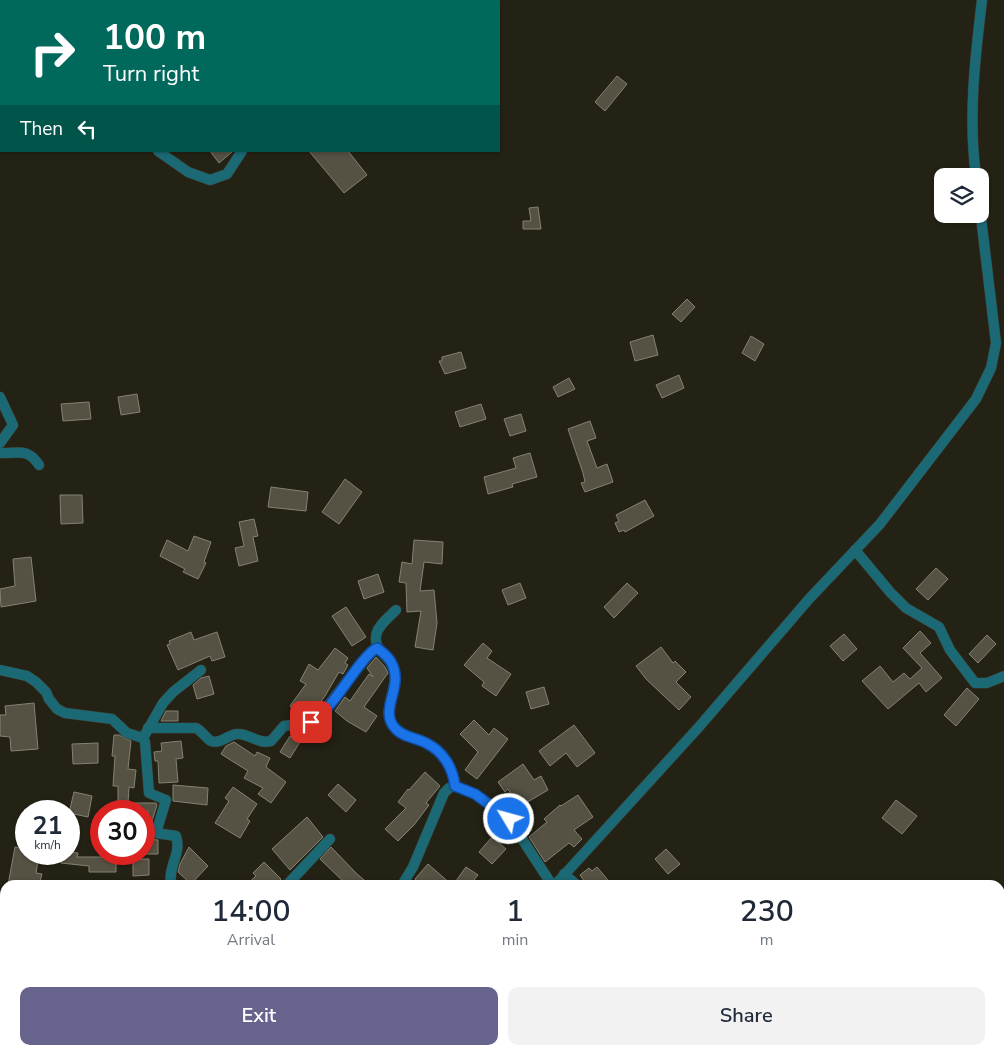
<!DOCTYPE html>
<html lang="en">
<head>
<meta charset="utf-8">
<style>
	:root { --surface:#fff; --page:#f2f2f3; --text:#1f2937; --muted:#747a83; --accent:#66638d }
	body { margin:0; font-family:"Nunito Sans",sans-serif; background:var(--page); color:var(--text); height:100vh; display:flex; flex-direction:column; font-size:19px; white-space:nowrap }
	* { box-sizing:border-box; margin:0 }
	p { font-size:16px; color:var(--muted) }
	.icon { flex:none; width:28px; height:28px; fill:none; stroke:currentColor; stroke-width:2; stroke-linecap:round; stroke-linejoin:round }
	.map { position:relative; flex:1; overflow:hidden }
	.side { position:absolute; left:0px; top:880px; width:1005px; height:175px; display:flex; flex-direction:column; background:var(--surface); border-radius:15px 15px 0 0; box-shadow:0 1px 4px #0004 }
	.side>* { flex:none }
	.banner { position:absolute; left:0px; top:0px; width:500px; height:152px; box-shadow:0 1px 4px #0004; background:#00695c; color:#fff; overflow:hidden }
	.buttons { position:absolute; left:934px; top:168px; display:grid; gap:10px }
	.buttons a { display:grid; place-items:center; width:55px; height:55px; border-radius:10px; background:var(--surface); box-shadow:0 1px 4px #0004; font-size:25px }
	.speed { position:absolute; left:15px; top:800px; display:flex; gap:10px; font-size:25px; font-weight:700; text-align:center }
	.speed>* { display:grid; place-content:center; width:65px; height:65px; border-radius:50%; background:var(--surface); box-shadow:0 1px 4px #0004; line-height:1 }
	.speed small { font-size:12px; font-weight:400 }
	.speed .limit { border:8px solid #d22; background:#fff; color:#111 }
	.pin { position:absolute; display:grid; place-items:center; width:42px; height:42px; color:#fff; margin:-21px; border-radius:10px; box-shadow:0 2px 8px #0006 }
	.me { position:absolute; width:55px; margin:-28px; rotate:307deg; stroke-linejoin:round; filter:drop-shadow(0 0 4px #0008) }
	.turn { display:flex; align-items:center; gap:18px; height:105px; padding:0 20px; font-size:22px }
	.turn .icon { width:65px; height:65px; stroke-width:2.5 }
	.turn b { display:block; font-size:35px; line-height:42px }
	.then { display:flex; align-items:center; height:48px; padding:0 20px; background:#0003; gap:10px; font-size:19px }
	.eta { display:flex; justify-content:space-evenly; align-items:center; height:85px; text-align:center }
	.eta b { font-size:30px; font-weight:600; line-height:35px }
	.primary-button { display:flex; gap:10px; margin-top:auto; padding:10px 20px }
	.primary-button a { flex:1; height:58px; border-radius:10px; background:var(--accent); color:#fff; font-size:20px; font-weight:600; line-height:58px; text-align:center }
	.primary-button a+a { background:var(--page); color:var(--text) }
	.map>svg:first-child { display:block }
	.building { fill:#555244; stroke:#848272 }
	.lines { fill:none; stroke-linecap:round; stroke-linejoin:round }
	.service-casing { stroke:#3e3c2f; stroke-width:6 }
	.minor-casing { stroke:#3e3c2f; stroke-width:11 }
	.service { stroke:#1c6976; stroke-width:5 }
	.minor { stroke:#1c6976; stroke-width:10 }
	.route-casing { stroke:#114b97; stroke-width:12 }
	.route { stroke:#1a73e8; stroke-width:9 }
</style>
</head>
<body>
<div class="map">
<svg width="1004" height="1055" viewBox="0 0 1004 1055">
	<rect width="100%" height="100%" fill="#242215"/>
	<!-- building -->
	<g class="building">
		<path d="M617,76L627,84L605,111L595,102Z"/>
		<path d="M210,151H233L219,163Z"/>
		<path d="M309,151H348L367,175L344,193Z"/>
		<path d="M538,207L541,229H523V221H531L529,208Z"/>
		<path d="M687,299L695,307L681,322L672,314Z"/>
		<path d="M653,335L658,355L635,361L630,342Z"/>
		<path d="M751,336L764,344L755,361L742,353Z"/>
		<path d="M461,352L466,368L445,374L439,361H442V357Z"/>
		<path d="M679,375L684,388L662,398L656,385Z"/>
		<path d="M569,378L575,389L558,397L553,387Z"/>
		<path d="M137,394L140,412L121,415L118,397Z"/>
		<path d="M89,402L91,419L63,421L61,404Z"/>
		<path d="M481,404L486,419L460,427L455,412Z"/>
		<path d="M521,414L526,431L510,436L504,419Z"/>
		<path d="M590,421L596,438L587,441L597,468L607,464L613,482L585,492L581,483L585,482L583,473L568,429Z"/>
		<path d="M530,453L537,477L512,484L513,487L488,494L484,477L516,468L513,458Z"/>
		<path d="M345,479L362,492L339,524L322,512Z"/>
		<path d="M271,487L308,492L306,511L268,507Z"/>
		<path d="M60,495H82L83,523L61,524Z"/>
		<path d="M645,500L654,516L625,532L624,530L619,532L615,523L619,521L616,515Z"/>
		<path d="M254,519L258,536L253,537L258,561L239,566L235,548L244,546L239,522Z"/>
		<path d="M194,536L211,542L204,562L206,563L198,579L183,572L185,569L160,556L167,540L188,551Z"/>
		<path d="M414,540L443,542L442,564L424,562L420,591L434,590L437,623L433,650L415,647L421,611L407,612L406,583L399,582L402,562L412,564Z"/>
		<path d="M31,557L36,601L1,607L0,589L15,586L13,559Z"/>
		<path d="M936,568L948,579L928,600L916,589Z"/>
		<path d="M378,574L384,592L364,599L358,581Z"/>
		<path d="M520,583L526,598L508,605L502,590Z"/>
		<path d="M627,583L638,593L614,618L604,607Z"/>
		<path d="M346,607L366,637L352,646L332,616Z"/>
		<path d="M920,631L931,643L920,653L942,678L926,692L919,683L888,709L862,681L880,666L893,682L904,673L910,679L922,668L903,648Z"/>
		<path d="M191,632L194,640L217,632L225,657L212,661L210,656L178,670L167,645L170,644L169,641Z"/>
		<path d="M844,634L857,649L843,661L830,646Z"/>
		<path d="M987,635L996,644L978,663L969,654Z"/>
		<path d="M483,643L492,651L487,658L511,674L496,696L482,686L484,682L464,665Z"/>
		<path d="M661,647L673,663L675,661L686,672L676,682L691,697L679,710L646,679L636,666Z"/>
		<path d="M335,648L348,658L345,663L348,665L343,674L339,672L325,696L312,713L304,716L290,706L306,684L300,681L309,664L318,670Z"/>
		<path d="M376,657L385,667L388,673L364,707L377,716L366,732L347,721L335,711L345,697L350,701L369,674L373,677L367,668Z"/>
		<path d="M209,676L214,694L197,699L193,685L201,678Z"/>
		<path d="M544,687L549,704L531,709L526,692Z"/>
		<path d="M967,688L979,699L956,726L944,715Z"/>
		<path d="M34,703L38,749L11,751L10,737L0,736V715H6L5,706Z"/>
		<path d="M166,711H178V721H161Z"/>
		<path d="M474,720L489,735L494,728L508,739L477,779L465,770L478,752L460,734Z"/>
		<path d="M574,725L595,753L577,767L566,753L550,766L539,751Z"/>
		<path d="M114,735H119L131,741L128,769L136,770L134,788L129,787L128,803H156L157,805L151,824H149L148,811H118V786H113L115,756H112Z"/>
		<path d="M290,736L300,742L290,758L280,752Z"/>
		<path d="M181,741L183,758L176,759L178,782L159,783L158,761H155L154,752L162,751L161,743Z"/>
		<path d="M234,742L255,756L257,752L270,758L266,767L286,782L271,803L258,794L263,788L244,778L248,771L221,754L226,746Z"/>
		<path d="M98,743V763L73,764L72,744Z"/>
		<path d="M523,764L534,780L541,776L548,790L519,807L508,789L505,792L498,782Z"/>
		<path d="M425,772L440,786L426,803L429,805L414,825L398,841L385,829L406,808L398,802L408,789L409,790Z"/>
		<path d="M338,784L356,800L346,812L328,795Z"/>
		<path d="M173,785L208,788L207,805L173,801Z"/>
		<path d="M233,787L257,804L247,819L250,821L240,838L215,823L229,801L225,798Z"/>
		<path d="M74,792L92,796L88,817L69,813Z"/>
		<path d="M578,795L593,817L574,830L582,839L574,847L569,843L545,862L529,837L547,822L544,819L560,805L561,806Z"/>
		<path d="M896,800L917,816L902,834L882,818Z"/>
		<path d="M307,817L323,837L290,870L272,849Z"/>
		<path d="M492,837L506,849L492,864L479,852Z"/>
		<path d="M144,839L158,840V854H144Z"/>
		<path d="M15,847L26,849V854H39L36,873L42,874L39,885H8Z"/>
		<path d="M189,847L208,866L191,884L178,872L180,864Z"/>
		<path d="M331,847L357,874L370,885H347L320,859Z"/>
		<path d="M666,849L680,864L668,874L655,859Z"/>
		<path d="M69,852L78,853L77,857H116V872H89V866L61,863L64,854H69Z"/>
		<path d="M133,859H149V875L133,876Z"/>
		<path d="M264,862L281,879L275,885H246L256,876L253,873Z"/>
		<path d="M428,864L452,885H422L415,879Z"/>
		<path d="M466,867L478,875L470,885H453Z"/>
		<path d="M597,867L612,885H587L580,875L589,868L592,871Z"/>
	</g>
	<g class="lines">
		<!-- service casing -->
		<g class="service-casing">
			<path id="service" d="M0,57L1,58"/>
		</g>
		<!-- minor casing -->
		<g class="minor-casing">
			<g id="minor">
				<path d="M328,0L329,1"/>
				<path d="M89,1L91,0"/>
				<path d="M158,151L188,172L210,180L227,174L242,151"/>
				<path d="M976,176C968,118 975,58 982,0"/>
				<path d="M0,397L13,425L0,443"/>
				<path d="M0,453C18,454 27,447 39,465"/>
				<path d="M855,550L890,592L906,608L939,627L950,650L975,683H987L1004,676"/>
				<path d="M396,610C389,617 376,627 376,637C374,654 394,656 395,675C396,693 380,715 396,729C405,737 418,738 427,743C444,753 453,768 455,786"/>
				<path d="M0,670L27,676L36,682L46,692L49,699L57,709L65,713L112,719L127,733L143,738"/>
				<path d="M148,728H196C202,731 206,738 211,741C220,745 229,734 237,734C249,733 259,745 271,741L284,726L311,722L320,716L358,667L373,650L377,648"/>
				<path d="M564,874L577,885"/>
				<path d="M171,885C168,864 182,854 176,836L156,833L166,800L149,793L145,742L143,738L163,703L173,692L201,670"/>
				<path d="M287,885L330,839"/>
				<path d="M402,885L413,867L444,793L449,788L455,786L475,794L509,819L552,885"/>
				<path d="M555,885L698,728L809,599L880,524L976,399L991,368L996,343L980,209"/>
				<path d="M120,1050L121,1055"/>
				<path d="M45,1055L54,1050"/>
				<path d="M298,1055L301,1050"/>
				<path d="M435,1055L437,1050"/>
			</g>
		</g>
		<!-- service -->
		<use href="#service" class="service"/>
		<!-- minor -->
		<use href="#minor" class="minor"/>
	</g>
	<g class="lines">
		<!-- route casing -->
		<g class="route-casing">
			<path id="route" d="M311,722C333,707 346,681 363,661C367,656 371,651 377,648C382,652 388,656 391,662C405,687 378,709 395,728C402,737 417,738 426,743C443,751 453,768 455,786L475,794L509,819"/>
		</g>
		<!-- route -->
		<use href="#route" class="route"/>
	</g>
</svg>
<div class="buttons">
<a><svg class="icon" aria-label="layers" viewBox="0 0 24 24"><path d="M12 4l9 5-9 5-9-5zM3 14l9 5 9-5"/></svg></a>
</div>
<div class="speed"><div>21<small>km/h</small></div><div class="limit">30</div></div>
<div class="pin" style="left:311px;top:722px;background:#d93025"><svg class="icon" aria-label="arrive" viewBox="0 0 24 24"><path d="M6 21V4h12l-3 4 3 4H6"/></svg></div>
<svg class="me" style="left:509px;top:819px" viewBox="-20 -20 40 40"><circle r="17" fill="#1a73e8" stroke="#fff" stroke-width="3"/><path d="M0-11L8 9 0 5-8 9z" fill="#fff"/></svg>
<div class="banner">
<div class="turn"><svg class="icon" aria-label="right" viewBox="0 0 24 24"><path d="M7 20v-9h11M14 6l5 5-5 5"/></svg><div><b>100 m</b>Turn right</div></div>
<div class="then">Then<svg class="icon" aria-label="left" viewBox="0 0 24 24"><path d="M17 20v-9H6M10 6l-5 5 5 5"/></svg></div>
</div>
<section class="side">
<div class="eta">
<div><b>14:00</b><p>Arrival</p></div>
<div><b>1</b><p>min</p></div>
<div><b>230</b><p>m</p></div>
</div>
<div class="primary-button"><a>Exit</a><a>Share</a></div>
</section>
</div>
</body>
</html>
